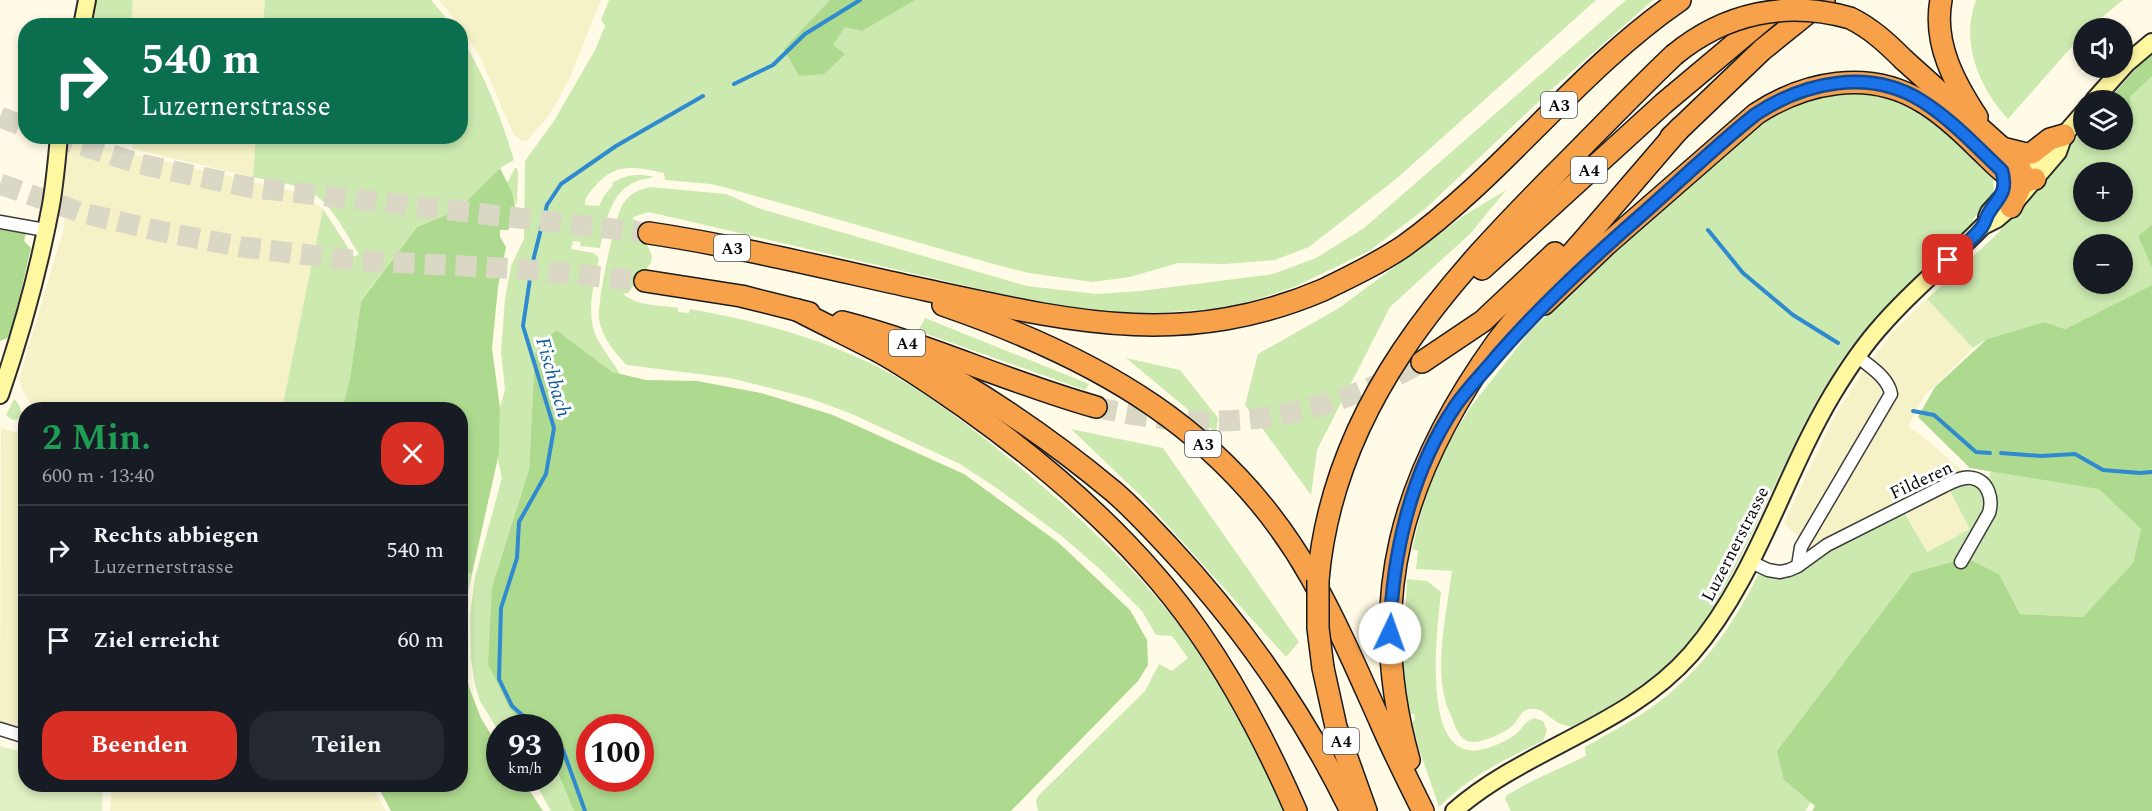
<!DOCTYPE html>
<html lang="de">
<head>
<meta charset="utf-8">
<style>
	:root { --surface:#171b24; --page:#242831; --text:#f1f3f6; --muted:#9ea1a6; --line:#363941; --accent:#d93025 }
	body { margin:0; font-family:Spectral,serif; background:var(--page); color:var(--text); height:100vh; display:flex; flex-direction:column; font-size:22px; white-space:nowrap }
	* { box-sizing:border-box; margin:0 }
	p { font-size:20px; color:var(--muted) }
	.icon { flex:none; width:33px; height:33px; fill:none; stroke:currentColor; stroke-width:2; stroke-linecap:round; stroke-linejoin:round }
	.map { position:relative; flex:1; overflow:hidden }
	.drawer { position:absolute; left:18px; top:402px; width:450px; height:390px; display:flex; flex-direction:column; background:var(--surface); border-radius:24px; box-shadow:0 3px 9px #0003 }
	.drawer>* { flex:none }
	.top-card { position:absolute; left:18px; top:18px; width:450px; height:126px; border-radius:24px; box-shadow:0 3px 9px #0003; background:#0b6e4f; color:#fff; overflow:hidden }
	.buttons { position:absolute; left:2073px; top:18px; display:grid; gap:12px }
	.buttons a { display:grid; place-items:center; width:60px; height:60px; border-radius:50%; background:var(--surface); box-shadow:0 3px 9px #0003; font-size:30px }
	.speed { position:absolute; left:486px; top:714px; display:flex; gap:12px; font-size:30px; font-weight:700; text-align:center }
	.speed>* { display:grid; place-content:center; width:78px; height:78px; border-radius:50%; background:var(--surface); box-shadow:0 3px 9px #0003; line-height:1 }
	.speed small { font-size:15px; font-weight:400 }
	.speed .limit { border:9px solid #d22; background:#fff; color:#111 }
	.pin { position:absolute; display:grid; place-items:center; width:51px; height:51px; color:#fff; margin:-26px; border-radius:12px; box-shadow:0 3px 9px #0006 }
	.me { position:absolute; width:66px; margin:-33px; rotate:3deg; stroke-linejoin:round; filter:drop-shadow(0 0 4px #0008) }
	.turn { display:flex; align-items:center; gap:21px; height:126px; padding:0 24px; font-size:27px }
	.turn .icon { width:78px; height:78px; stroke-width:2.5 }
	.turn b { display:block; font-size:42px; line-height:51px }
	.round { display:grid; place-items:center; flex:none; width:63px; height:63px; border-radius:24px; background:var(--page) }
	.head { display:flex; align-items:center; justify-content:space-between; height:102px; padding:0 24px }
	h1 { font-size:36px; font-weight:700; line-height:45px; color:#1e9e55 }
	.cta { display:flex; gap:12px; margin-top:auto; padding:12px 24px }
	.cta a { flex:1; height:69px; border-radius:24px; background:var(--accent); color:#fff; font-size:24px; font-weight:700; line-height:69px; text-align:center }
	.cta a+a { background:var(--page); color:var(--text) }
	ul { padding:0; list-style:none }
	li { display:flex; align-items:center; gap:18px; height:90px; padding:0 24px; border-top:2px solid var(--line) }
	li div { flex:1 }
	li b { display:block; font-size:22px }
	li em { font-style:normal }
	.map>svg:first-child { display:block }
	.farmland { fill:#f5f2c7 }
	.green { fill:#cce9b0; fill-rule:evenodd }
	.forest { fill:#aeda8f; fill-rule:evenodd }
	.pitch { fill:#dff0c2 }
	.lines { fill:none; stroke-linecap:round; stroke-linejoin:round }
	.stream { stroke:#2f8ad0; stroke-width:4 }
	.highway-tunnel { stroke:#dad7c5; stroke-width:21; stroke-dasharray:21 10; stroke-linecap:butt }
	.street-casing { stroke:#3d3d3d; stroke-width:15 }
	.secondary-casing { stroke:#2c2c2c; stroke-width:20 }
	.highway-casing { stroke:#1b1b1b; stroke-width:24 }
	.street { stroke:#fff; stroke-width:12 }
	.secondary { stroke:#fff8a1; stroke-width:16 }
	.highway { stroke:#f8a14b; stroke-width:21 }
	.highway-bridge-casing { stroke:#1b1b1b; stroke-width:24; stroke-linecap:butt }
	.highway-bridge { stroke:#f8a14b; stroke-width:21 }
	.route-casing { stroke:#114b97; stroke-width:15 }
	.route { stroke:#1a73e8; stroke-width:10 }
	.labels { text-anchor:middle; stroke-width:6; stroke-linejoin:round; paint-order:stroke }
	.shield { fill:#fff; stroke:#545454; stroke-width:1.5 }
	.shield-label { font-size:16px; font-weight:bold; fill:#0a0a0a }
	.street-label { font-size:18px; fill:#0a0a0a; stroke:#fff }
	.water-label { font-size:20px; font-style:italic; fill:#125b9d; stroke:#fff }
</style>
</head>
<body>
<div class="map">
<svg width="2152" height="811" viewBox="0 0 2152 811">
	<rect width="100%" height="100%" fill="#fffbe6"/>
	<!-- farmland -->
	<g class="farmland">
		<path d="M133,0H265L263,25L131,26Z"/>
		<path d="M439,0H601L569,80L550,114L527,141H522L514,135L479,55L460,26Z"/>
		<path d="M134,137H256L253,177L132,149Z"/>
		<path d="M67,141L83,142L296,192L308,198L323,209L282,409H34L23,392L19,379L63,231L67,201L61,197L62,164Z"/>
		<path d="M1927,299L1973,348L1925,395L1908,426L1927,440L1967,475L1946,481L1970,529L1926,552L1905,512L1818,556L1784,523L1831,423L1861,374L1892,333Z"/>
		<path d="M1,428L25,435V733L0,724Z"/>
		<path d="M112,785H371L386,811H110Z"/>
	</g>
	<!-- green -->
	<g class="green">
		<path d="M94,0H133L131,25L89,26Z"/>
		<path d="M265,0H431L452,25H263Z"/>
		<path d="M609,0H1596L1396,179L1309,247L1275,260L1225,264L1178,263L1130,277L1092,282L1029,273L997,265L731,189L711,184L665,180L664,173C638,167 616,162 597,184C591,191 585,196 585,205L599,206L604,196L613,185L612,183C625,175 638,173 653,177C648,179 641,179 635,182C609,193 606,224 600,248L580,246L581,242L573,241L571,249L594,253L599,258C594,285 584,316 599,342C605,353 614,363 620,374L535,353L529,469L492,587L510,709L526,727L500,728L499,732L480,701L475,685L471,660L470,616L475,577L502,478L498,460L500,408L505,389L501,352L505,299L511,266L524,239L525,161L554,121L595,50L605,26L601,20Z"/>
		<path d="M1626,0H1653L1552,89L1425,209L1369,251L1294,287L1230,308L1137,314L1093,312L997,293L649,212L633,217V219L637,221L652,256L651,263L628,293L623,294C637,306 660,305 678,308V312L689,313L690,309C753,320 818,337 876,366C924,390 968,425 1010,459C1080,516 1150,581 1202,656C1236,704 1262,757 1287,811H1038L1036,801L1038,796L1145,691L1159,664L1172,671L1188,658L1172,636L1156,635L1142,611L1102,571L1064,538L998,489L960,464L852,414L809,398L730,378L627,365C615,353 601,336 599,318C597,302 615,216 623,204C630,193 638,190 650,187L726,194L758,208L1027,286L1097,294L1140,291L1273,274L1316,258L1364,228Z"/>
		<path d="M1976,0H2123L2089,28H2084L2083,34L2008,119C1979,88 1960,42 1976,0Z"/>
		<path d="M461,37C485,76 501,117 514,160L500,168L458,210L417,227L361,300L350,378L342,409H282L323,209L354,257L359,254C345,233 332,203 309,191C292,183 272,181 253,177L256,137L460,136Z"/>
		<path d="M2152,76V224L2138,236L2152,268V285L2065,329L2044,322L1987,339L1973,348L1927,299L1995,236L2048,180L2045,176L2083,130L2084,140H2122L2123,129L2135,124L2130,97ZM2084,172H2122V212H2084ZM2084,244H2122V284H2084Z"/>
		<path d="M1822,92L1883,94L1927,114L1992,175C1998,199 1988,203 1973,219V224C1924,270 1870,314 1834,372C1799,427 1775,488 1746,546C1729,580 1713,614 1688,643C1656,680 1614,705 1571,727C1566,725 1558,724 1554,720C1547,716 1544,710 1535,709C1520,707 1520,720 1511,727C1502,734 1484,742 1473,742C1461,742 1456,730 1453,720C1450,713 1446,706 1445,699C1435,661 1447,610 1452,571L1416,569L1418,551L1412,549L1424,501L1444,450L1470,408L1530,331L1613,253L1764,118Z"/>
		<path d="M515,168H517L518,173L517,205L507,183Z"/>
		<path d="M1506,190L1471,233L1390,307L1317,450L1311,495L1245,405L1258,354L1339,308L1465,215Z"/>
		<path d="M925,318L1089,384L1085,390L918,331Z"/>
		<path d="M1126,358L1180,370L1218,418L1216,433Z"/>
		<path d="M14,399C29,413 17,428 6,415Z"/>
		<path d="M1071,429L1163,448L1299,642L1286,657L1143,498Z"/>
		<path d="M1991,471L2099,488L2141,529L2133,563L2084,617L2020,614L1999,574L1967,558C1976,545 1992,529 1993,513C1995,496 1983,489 1991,471Z"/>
		<path d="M1972,483L1982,489L1989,507L1958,560L1784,780L1811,802L1805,811H1511L1505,799L1507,795L1530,782L1586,756L1585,747C1607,734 1631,722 1652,707C1700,673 1733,626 1758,575L1790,577L1818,556L1904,512L1927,552L1970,529L1949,489L1961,484Z"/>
		<path d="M460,570L472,574L465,605L464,662L460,661Z"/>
		<path d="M1407,579L1427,581L1441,592C1438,624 1419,760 1479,750C1491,748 1508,741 1517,733C1524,727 1525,721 1534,718L1543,721L1547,730L1543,741C1505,759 1469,777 1439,807L1417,743L1412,723L1415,719L1414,714L1410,713L1408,707L1403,668Z"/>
		<path d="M551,756L573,808L574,811H551L533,779L550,778Z"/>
	</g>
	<!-- forest -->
	<g class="forest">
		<path d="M830,0H915L862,31L845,27L833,45L845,54L824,74L799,76L784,49Z"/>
		<path d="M2152,55V76L2130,97L2135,124L2123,129L2122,100H2117L2112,96L2142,62Z"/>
		<path d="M500,168C510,189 524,208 508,230H500V237L506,247L498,287L492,348L500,408L499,453L472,574L461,570L460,410L342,409L350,378L361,301L417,227L458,210Z"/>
		<path d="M2152,224V268L2138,236Z"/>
		<path d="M0,227L26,233L24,241L31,248L10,337L0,341Z"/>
		<path d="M2152,285V811H1812L1815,806L1784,780L1777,751L1912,573L1967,558L1999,574L2020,614L2083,617L2133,563L2141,529L2099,489L1970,468L1918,417L1935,387L1987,339L2044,322L2065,329Z"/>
		<path d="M556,330L612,372L646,380L697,381L761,393L833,415L964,474L1059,543L1130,610L1147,640L1148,665L1138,681L1011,811H574L551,756L550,728L526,727L510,709L488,664L492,587L529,469L535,353ZM590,728H640V778H590Z"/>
		<path d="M461,661L464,662L469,687L481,718L499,748L500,778L522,779L543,811H391L377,785L460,784Z"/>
	</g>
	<!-- pitch -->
	<path class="pitch" d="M0,746L25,753L26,784L103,785L102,811H0Z"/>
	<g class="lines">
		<!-- stream -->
		<g class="stream">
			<path d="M734,84L773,65L805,34L860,0"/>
			<path d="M1708,230L1743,273L1793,315L1838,343"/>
			<path d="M1913,411L1934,415L1976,452L1990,453"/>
			<path d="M2001,453L2041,456L2075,454L2103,470L2140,473L2152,472"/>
			<path d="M537,728L512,706L499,679L501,608L517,558L519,522L546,474L554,428L523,326L532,265L547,205L561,184L616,146L703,96"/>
			<path d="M550,739L563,750L585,811"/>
		</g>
		<!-- highway-tunnel -->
		<g class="highway-tunnel">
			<path d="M0,117L26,127"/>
			<path d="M53,136L140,164L248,187L649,233"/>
			<path d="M0,184L79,212L159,231L242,247L351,260L520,269L645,281"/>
			<path d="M1096,407C1214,435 1316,422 1422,362"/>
		</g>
		<!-- street casing -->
		<g class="street-casing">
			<g id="street">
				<path d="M0,222L45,230"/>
				<path d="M1751,562L1768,570L1780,572L1789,570L1798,566L1827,545L1944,486C1952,482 1962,476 1972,478C1989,481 1993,500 1989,513L1961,562"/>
				<path d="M1798,566L1801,547L1891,394C1888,377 1870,367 1857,356"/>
				<path d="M0,729L26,737"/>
			</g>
		</g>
		<!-- secondary casing -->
		<g class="secondary-casing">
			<g id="secondary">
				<path d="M82,26L87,0"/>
				<path d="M2094,100L2127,63L2152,42"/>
				<path d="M1987,217L1989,212L2036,160L2053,142L2064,135L2084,112"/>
				<path d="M0,395C21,334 39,269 51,205C55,182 57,159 59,136"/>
				<path d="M1454,811C1526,748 1627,727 1691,654C1756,579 1782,479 1832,395C1847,370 1863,346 1882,325C1913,289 1950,260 1983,226L1997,219L2011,207L2058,152L2064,135"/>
			</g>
		</g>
		<!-- highway casing -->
		<g class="highway-casing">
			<g id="highway">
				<path d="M1941,0C1933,43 1954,82 1977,117"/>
				<path d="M1904,60L2002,148L2019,167L2023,175V182L2011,207"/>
				<path d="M1671,137L1762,50L1824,0"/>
				<path d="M2002,148L2026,154L2032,153L2050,139L2064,135"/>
				<path d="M649,233C742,247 834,270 926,290C1069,321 1182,350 1323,290C1350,277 1379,263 1404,246C1504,174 1578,70 1680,0"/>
				<path d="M1482,269L1663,104L1787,0"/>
				<path d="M645,281L741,296L809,313"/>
				<path d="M1544,304L1607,244L1756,114C1805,82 1868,69 1921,101C1942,113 1961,131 1978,148C1988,157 2008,180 2021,182C2025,182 2030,180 2035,179"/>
				<path d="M943,305C1097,358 1228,430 1311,577C1337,623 1358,672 1380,721C1393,751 1408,781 1423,811"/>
				<path d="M797,310C824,324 851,337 878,351C909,368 937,388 966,408C1053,470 1137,543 1198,631C1237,687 1269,749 1296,811"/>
				<path d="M842,322C928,344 1010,383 1096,407"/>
				<path d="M893,345C971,385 1046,435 1113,491C1133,508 1150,527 1168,546C1241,624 1304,715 1351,811"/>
				<path d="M1422,362L1483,321L1555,253"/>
				<path d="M1318,580C1333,405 1446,283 1565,164C1601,128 1637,90 1674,55"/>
				<path d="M1323,668L1336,727L1366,811"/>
				<path d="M1409,760C1364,600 1402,474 1497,342C1523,307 1553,275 1582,242C1615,204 1647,166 1680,128"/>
			</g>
		</g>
		<!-- street -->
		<use href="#street" class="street"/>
		<!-- secondary -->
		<use href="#secondary" class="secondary"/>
		<!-- highway -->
		<use href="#highway" class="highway"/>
		<!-- highway-bridge casing -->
		<g class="highway-bridge-casing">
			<g id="highway-bridge">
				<path d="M1674,55C1725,13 1786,0 1850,18C1871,28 1888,44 1904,60"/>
				<path d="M1318,580V628L1323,668"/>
			</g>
		</g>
		<!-- highway-bridge -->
		<use href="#highway-bridge" class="highway-bridge"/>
	</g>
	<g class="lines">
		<!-- route casing -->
		<g class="route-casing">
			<path id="route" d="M1390,633C1392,554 1411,471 1456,405C1468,388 1484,372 1497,356C1543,303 1594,256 1647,210C1683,178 1718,144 1756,114C1805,82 1869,68 1922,101C1952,120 1977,147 2002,171C2008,194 1998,197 1988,214C1986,218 1985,223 1982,227C1973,239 1959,250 1948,260"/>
		</g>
		<!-- route -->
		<use href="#route" class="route"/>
	</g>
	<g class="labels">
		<!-- shield labels -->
		<g class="shield">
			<rect x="1541" y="92" width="36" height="26" rx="4.5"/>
			<rect x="1571" y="157" width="36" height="26" rx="4.5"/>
			<rect x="714" y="235" width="36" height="26" rx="4.5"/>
			<rect x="889" y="330" width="36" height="26" rx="4.5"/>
			<rect x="1185" y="431" width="36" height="26" rx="4.5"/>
			<rect x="1323" y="728" width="36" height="26" rx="4.5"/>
		</g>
		<g class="shield-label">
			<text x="1559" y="111">A3</text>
			<text x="1589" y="176">A4</text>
			<text x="732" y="254">A3</text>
			<text x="907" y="349">A4</text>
			<text x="1203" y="450">A3</text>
			<text x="1341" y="747">A4</text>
		</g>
		<!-- street labels -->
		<g class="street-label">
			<text transform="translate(1921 480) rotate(-25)" y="6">Filderen</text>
			<text transform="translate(1735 544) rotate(-63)" y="6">Luzernerstrasse</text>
		</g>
		<!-- water labels -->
		<g class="water-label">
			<text transform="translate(554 377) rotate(74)" y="7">Fischbach</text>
		</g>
	</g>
</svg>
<div class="buttons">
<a><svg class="icon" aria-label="sound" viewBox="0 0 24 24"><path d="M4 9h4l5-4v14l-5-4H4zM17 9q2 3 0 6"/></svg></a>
<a><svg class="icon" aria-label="layers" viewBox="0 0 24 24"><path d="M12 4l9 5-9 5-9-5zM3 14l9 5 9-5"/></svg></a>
<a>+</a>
<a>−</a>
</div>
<div class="speed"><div>93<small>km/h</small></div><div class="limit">100</div></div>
<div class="pin" style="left:1948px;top:260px;background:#d93025"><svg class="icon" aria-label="arrive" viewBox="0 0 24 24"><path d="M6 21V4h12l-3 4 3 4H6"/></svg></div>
<svg class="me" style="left:1390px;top:633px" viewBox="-20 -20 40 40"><circle r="19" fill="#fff"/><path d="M0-13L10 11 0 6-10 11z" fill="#1a73e8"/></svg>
<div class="top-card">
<div class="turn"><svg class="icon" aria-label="right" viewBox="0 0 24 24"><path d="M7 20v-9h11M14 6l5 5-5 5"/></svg><div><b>540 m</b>Luzernerstrasse</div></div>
</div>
<section class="drawer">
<div class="head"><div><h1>2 Min.</h1><p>600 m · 13:40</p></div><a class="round" style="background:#d93025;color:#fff"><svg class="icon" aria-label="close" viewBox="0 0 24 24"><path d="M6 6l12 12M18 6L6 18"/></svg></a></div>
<ul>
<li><svg class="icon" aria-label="right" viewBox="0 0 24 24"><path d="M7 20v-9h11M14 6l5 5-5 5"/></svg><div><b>Rechts abbiegen</b><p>Luzernerstrasse</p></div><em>540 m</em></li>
<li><svg class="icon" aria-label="arrive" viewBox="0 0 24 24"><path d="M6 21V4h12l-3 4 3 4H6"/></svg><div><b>Ziel erreicht</b></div><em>60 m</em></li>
</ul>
<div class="cta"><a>Beenden</a><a>Teilen</a></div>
</section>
</div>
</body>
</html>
